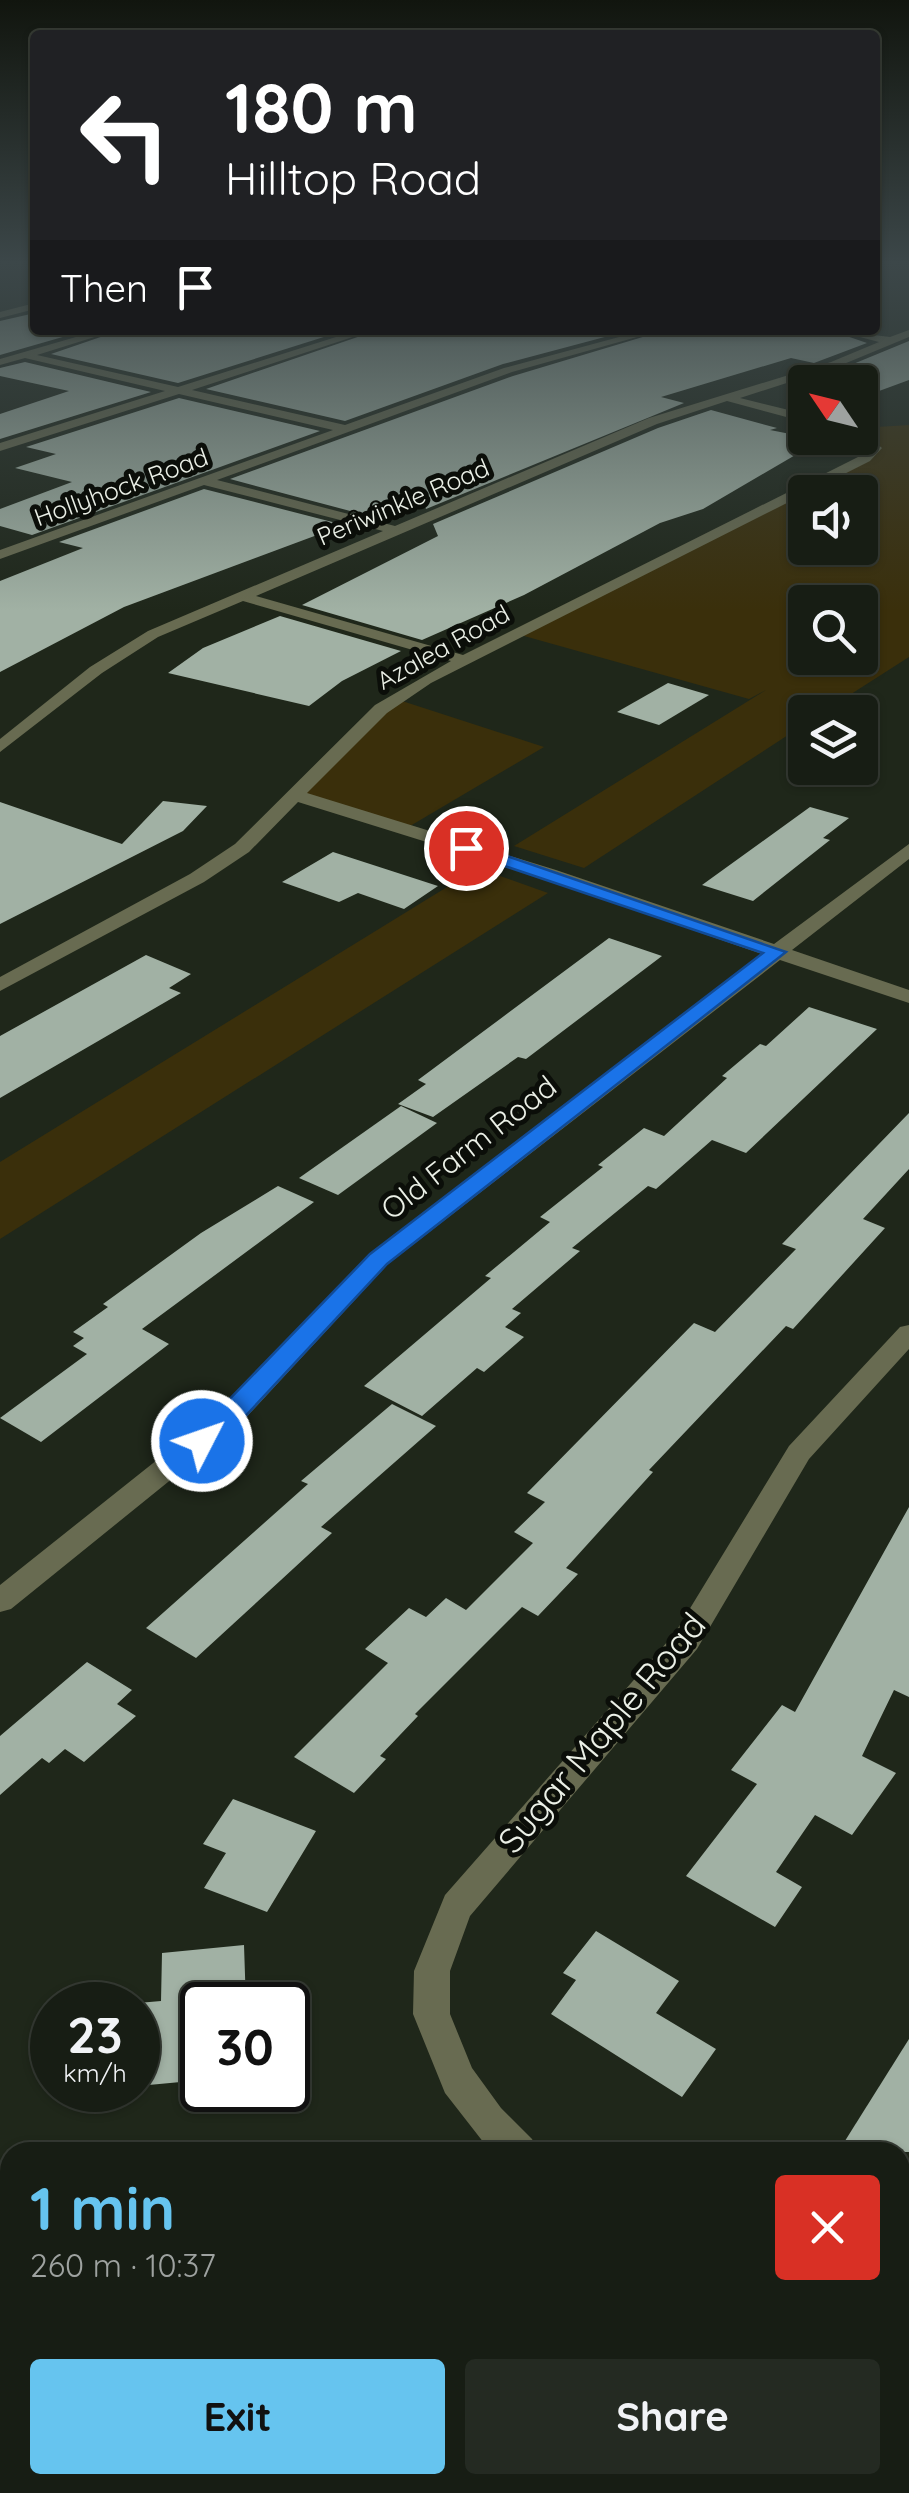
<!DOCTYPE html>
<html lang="en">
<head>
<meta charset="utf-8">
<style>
	:root { --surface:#171d14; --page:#242a22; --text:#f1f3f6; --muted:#9ea2a0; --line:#363b34; --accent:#66c4ef }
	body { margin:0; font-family:Quicksand,sans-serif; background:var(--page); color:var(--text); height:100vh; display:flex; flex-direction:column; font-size:38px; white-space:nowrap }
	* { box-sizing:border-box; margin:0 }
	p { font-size:32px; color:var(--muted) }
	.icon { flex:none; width:55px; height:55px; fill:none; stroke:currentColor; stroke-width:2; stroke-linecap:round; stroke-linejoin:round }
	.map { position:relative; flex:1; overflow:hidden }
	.panel { position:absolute; left:0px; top:2142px; width:910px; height:352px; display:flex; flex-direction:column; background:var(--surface); border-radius:30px 30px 0 0; box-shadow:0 2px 8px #0004,0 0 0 2px var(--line) }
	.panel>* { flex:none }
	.top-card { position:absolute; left:30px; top:30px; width:850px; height:305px; border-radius:10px; box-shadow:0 2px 8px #0004,0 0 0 2px var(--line); background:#202124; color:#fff; overflow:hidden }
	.needle { width:65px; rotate:305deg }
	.controls { position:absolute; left:788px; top:365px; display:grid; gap:20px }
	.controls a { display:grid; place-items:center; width:90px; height:90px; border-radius:10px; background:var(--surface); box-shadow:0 2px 8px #0004,0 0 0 2px var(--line); font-size:50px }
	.speed { position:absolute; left:30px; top:1982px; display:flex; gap:20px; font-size:50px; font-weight:700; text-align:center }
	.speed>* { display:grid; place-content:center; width:130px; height:130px; border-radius:50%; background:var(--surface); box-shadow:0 2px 8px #0004,0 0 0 2px var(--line); line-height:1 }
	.speed small { font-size:25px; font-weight:400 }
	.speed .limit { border:5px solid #111; border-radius:15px; background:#fff; color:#111 }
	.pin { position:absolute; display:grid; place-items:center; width:85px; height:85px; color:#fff; margin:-42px; border:5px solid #fff; border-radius:50%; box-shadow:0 2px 10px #0007 }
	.me { position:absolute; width:110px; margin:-55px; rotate:49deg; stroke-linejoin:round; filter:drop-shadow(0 0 8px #0008) }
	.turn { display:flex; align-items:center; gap:35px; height:210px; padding:0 30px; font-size:45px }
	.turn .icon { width:130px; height:130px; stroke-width:2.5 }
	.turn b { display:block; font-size:70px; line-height:85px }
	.then { display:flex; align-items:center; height:95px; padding:0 30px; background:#0003; gap:20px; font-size:38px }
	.round { display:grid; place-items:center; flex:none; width:105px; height:105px; border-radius:10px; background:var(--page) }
	.summary { display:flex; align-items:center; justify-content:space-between; height:170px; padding:0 30px }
	h1 { font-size:60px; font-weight:700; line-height:75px; color:var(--accent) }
	.cta { display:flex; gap:20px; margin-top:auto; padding:20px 30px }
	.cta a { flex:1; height:115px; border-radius:10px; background:var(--accent); color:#111; font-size:40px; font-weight:700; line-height:115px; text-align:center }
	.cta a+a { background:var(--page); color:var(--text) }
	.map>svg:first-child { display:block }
	.green { fill:#3a2f0b; fill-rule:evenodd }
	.building { fill:#a1b1a4 }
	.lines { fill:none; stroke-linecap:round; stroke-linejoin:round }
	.minor { fill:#686b51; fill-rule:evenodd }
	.route { fill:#1a73e8; stroke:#114b97; stroke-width:2.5 }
	.labels { text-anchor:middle; stroke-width:10; stroke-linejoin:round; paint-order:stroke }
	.far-street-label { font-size:25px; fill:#ebf0e7; stroke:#0b0e09 }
	.street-label { font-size:30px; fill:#ebf0e7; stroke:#0b0e09 }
	.near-street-label { font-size:35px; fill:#ebf0e7; stroke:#0b0e09 }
</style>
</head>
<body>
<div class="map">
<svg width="909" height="2493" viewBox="0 0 909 2493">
	<rect width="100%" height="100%" fill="#1f271a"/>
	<!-- green -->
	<g class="green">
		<path d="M909,425V657L823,712H805V724L584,868L514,846L766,690L749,699L517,634L873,452L860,428ZM805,492H860V548H805ZM805,602H860V658H805Z"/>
		<path d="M396,699L544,747L405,829L296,796Z"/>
		<path d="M478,868L548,893L0,1239V1162Z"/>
	</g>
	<!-- building -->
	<g class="building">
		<path d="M35,313V330H87L0,355V321Z"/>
		<path d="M121,330H346L178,383L51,354Z"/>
		<path d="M378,330H631L503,364L345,421L206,389Z"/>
		<path d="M666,330H779L811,337L829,330L867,343L814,363L791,358L661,397L684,403L426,509L421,496L369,516L230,479L513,376Z"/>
		<path d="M909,341V380L860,398V373L841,369Z"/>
		<path d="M25,362L151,392L0,439V414L69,391L0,376V368Z"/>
		<path d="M179,398L320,431L32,535L0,526V509L72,482L15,468L56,454L26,447Z"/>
		<path d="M711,410L777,428L770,430L821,440L703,509L660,523L524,595L422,640L302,605L438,536L433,524L658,428Z"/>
		<path d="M204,489L344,525L124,607L0,672V581L83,548L59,542Z"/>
		<path d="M280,616L401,651L342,681L309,706L168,673L203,648Z"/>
		<path d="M668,683L709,695L659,725L617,712Z"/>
		<path d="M163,801L207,806L183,831L0,924V802L122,844Z"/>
		<path d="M810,807L849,818L823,838L830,840L753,901L702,885Z"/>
		<path d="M333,852L438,886L404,909L358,893L339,902L282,882Z"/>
		<path d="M609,938L662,956L526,1059L518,1057L433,1117L398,1104L426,1084L418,1080Z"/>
		<path d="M146,955L191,974L169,988L181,993L0,1098V1036Z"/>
		<path d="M809,1007L877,1029L746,1153L712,1140L656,1189L648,1186L572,1248L580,1251L512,1309L521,1313L505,1327L524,1337L484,1372L477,1368L422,1416L364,1386L491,1278L485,1276L550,1222L540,1217L603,1167L598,1165L644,1128L664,1136L727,1078L722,1076L760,1044L766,1046Z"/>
		<path d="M401,1106L437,1123L338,1195L299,1178Z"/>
		<path d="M909,1113V1169L863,1219L885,1228L793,1329L786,1326L649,1470L653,1472L566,1568L578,1574L538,1616L522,1607L415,1714L418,1716L380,1756L386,1759L354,1793L294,1757L388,1663L365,1649L409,1608L426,1617L446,1598L466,1610L533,1543L514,1532L545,1502L527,1493L694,1323L715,1332L796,1249L782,1244Z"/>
		<path d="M278,1186L314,1202L142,1329L169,1344L41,1442L0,1418L87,1354L73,1346L84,1338L73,1332L108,1307L103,1304L201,1233Z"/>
		<path d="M392,1404L436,1426L321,1527L332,1533L281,1580L196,1658L146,1628L308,1484L301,1481Z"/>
		<path d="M909,1507V1697L894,1690L862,1756L896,1773L852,1835L815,1815L776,1872L802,1887L775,1927L686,1876L757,1784L731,1770L782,1705L795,1712Z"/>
		<path d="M87,1662L132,1690L117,1704L136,1716L84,1762L65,1749L49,1763L42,1758L0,1795V1736Z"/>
		<path d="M233,1799L316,1831L267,1912L204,1888L226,1853L203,1844Z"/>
		<path d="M596,1931L679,1981L656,2013L716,2049L682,2097L551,2014L576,1980L563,1973Z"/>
		<path d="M244,1945L246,2005H202V2080L138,2086V2003L161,2001L162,1953Z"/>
		<path d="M909,2039V2152H838Z"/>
	</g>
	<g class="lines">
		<!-- minor -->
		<g class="minor">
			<path d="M35,303V309L0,318V312Z"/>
			<path d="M100,330H117L37,355L178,387L358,330H374L192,390L345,425L504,368L645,330H662L512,372L217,480L395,526L649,418L831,362L879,342L833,330L890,337L909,330V337L839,366L740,398L805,414V422L727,401L657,424L256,596L463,655L862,455L869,448L857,438L860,430L882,448L870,461L431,683L387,713L307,793L556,870L774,944L909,844V859L792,950L909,990V1003L780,960L388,1264L241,1423L11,1609L0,1612V1585L221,1409L370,1254L762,954L542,878L298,802L249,852L204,882L0,991V977L190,874L235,844L375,705L451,661L243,601L158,637L102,673L0,752V739L90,667L148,631L383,531L204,485L0,559V550L333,430L179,394L0,451V443L165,391L25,358L0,365V359Z"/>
			<path d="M909,1325V1349L809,1459L697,1649L470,1916L450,1971V2014L472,2068L501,2108L532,2139L538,2152H491L445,2093L413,2014L414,1971L445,1895L675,1633L789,1446L900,1327Z"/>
			<path d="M900,2399L909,2403V2449L900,2445Z"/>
		</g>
	</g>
	<!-- sky -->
	<linearGradient id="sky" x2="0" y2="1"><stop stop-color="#11150e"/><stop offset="0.43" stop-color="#3c4749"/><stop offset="1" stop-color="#3c4749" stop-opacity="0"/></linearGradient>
	<rect width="909" height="611" fill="url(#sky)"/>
	<!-- route -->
	<path class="route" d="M460,844H472L786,952L387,1264L240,1422L211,1447H192L189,1441L370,1254L763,953L460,851Z"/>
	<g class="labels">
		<!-- far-street labels -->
		<g class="far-street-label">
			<text transform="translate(121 487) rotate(-20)" y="9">Hollyhock Road</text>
			<text transform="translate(403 502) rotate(-23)" y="9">Periwinkle Road</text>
			<text transform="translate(443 647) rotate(-29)" y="9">Azalea Road</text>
		</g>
		<!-- street labels -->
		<g class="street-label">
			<text transform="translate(469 1148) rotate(-38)" y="10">Old Farm Road</text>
		</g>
		<!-- near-street labels -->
		<g class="near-street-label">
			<text transform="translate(602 1733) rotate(-50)" y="12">Sugar Maple Road</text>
		</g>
	</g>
</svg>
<div class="controls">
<a><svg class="needle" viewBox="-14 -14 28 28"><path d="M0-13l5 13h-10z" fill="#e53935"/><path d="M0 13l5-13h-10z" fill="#9ea2a0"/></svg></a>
<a><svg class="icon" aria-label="sound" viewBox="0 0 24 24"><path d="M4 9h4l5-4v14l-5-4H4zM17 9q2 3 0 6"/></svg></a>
<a><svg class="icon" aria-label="search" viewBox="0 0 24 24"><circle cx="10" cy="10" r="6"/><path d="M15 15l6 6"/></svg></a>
<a><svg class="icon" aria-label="layers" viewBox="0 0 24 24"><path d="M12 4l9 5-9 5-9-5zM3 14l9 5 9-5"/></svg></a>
</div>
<div class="speed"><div>23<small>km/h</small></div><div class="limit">30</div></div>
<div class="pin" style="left:466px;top:848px;background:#d93025"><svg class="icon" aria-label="arrive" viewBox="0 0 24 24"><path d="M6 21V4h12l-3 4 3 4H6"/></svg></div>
<svg class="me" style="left:202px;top:1441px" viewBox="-20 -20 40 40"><circle r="17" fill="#1a73e8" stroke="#fff" stroke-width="3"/><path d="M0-11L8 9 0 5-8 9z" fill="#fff"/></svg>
<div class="top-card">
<div class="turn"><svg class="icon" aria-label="left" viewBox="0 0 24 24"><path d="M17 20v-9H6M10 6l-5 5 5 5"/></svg><div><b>180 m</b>Hilltop Road</div></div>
<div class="then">Then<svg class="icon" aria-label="arrive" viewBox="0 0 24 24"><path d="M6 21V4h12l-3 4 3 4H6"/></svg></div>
</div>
<section class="panel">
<div class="summary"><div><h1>1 min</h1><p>260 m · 10:37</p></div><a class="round" style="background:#d93025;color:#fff"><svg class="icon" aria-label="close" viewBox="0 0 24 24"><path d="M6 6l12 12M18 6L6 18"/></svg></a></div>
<div class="cta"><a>Exit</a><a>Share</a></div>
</section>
</div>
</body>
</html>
